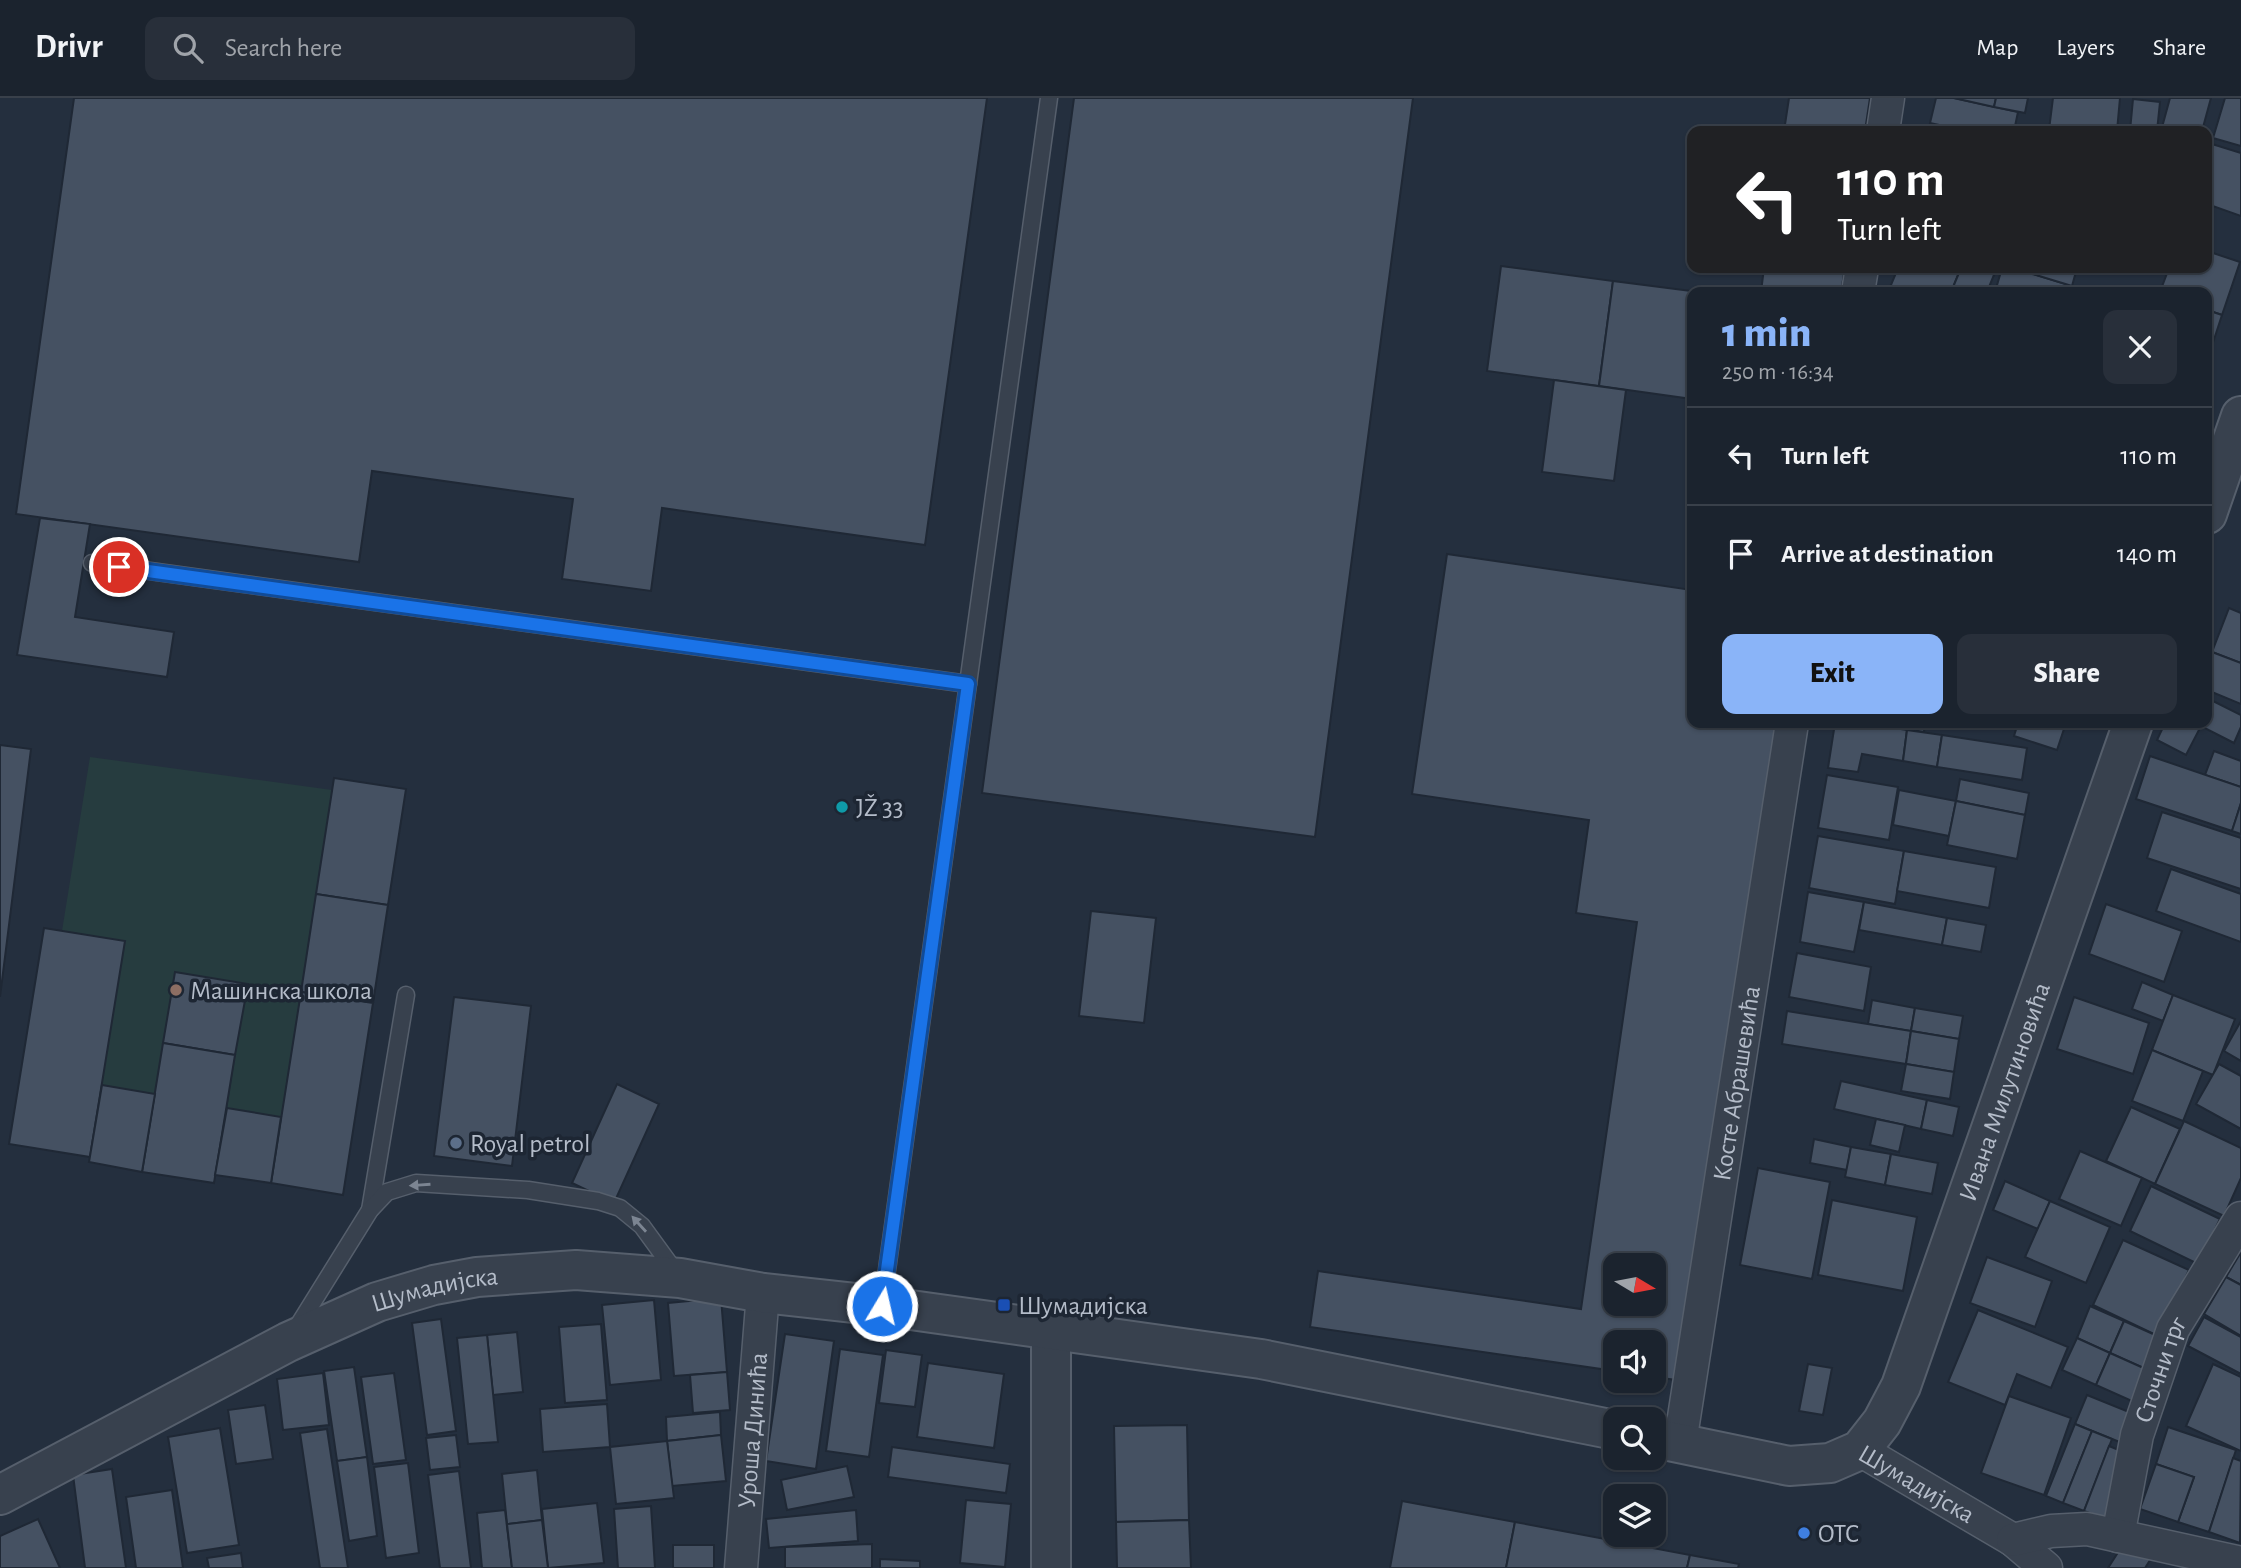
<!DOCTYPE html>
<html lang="en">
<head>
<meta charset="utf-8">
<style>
	:root { --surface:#1b232e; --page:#282f3a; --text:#f1f3f6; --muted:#a0a4aa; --line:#39404a; --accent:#8ab4f8 }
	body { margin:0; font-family:"Alegreya Sans",sans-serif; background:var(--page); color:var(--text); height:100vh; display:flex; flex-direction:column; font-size:26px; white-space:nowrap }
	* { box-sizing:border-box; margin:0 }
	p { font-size:23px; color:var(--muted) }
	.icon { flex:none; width:38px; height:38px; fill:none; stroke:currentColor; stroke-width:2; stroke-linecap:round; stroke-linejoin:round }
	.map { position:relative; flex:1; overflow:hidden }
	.side { position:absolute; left:1687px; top:189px; width:525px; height:441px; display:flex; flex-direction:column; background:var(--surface); border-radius:14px; box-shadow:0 2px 5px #0004,0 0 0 2px var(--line) }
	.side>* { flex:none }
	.hud { position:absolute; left:1687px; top:28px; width:525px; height:147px; border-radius:14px; box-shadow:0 2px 5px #0004,0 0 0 2px var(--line); background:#202124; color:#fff; overflow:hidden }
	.needle { width:46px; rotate:100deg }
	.buttons { position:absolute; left:1603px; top:1155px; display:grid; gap:14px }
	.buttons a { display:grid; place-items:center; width:63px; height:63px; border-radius:14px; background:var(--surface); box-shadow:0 2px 5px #0004,0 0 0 2px var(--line); font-size:35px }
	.pin { position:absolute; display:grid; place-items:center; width:60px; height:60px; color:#fff; margin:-30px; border:4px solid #fff; border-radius:50%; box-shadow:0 2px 7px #0007 }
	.me { position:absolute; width:77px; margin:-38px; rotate:9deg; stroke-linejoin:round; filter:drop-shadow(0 0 5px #0008) }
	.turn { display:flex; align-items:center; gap:24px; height:147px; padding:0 35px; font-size:32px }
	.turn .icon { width:91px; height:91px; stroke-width:2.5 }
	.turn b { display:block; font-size:49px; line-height:60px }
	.round { display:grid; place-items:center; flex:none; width:74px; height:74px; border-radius:14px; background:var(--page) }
	.overview { display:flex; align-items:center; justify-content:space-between; height:119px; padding:0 35px }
	h1 { font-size:42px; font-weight:800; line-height:52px; color:var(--accent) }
	.action { display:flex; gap:14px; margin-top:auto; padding:14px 35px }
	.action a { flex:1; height:80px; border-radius:14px; background:var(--accent); color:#111; font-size:28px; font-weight:800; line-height:80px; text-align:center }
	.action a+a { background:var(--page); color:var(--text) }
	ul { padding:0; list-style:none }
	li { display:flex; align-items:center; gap:21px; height:98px; padding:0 35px; border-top:2px solid var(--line) }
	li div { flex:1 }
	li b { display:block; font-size:26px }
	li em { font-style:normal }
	header { display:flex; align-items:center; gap:42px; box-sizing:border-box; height:98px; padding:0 35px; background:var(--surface); border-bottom:2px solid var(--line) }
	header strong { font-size:33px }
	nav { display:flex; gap:38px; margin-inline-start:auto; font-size:24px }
	.search { width:490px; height:63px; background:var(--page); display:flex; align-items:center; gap:18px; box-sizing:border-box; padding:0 24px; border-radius:14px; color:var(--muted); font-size:26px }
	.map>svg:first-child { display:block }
	.green { fill:#263c3f }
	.building { fill:#455162; stroke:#1f2835; stroke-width:2; fill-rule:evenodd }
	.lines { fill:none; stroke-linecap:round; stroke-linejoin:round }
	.service-casing { stroke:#565f6c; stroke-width:19 }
	.minor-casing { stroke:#565f6c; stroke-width:35 }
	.tertiary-casing { stroke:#565f6c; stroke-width:42 }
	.service { stroke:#38414e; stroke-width:16 }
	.minor { stroke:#38414e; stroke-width:32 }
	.tertiary { stroke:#38414e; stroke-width:38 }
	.oneway { fill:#7c8592 }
	.route-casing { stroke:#114b97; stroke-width:18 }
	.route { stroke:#1a73e8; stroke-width:12 }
	.culture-dot { fill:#0f9aa8; stroke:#1d2633; stroke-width:2.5 }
	.education-dot { fill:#8d6e63; stroke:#1d2633; stroke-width:2.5 }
	.service-dot { fill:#5c6f8a; stroke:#1d2633; stroke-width:2.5 }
	.transit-dot { fill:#1a4fb4; stroke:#1d2633; stroke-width:2.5 }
	.shop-dot { fill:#3f7fe0; stroke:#1d2633; stroke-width:2.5 }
	.labels { text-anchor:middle; stroke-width:7; stroke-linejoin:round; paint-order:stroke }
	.poi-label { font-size:26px; fill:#b4bcc9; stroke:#1d2633; text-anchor:start }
	.street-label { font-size:26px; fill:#b4bcc9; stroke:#1d2633 }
</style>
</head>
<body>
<header>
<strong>Drivr</strong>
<div class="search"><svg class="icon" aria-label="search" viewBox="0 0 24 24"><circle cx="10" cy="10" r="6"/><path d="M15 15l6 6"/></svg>Search here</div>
<nav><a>Map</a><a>Layers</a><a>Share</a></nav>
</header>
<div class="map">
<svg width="2241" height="1470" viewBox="0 0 2241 1470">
	<rect width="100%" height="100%" fill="#242f3e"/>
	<!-- green -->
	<path class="green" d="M90,659L332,692L281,1019L227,1010L247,886L175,874L155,996L102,987L125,843L62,833Z"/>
	<!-- building -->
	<g class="building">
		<path d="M74,0H987L925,447L662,410L651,493L562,481L573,401L372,373L359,464L16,416Z"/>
		<path d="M1074,0H1413L1315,739L982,695Z"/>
		<path d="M1789,0H1870L1865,33H1784Z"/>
		<path d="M1936,0H1954L2018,14L2014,33H1967L1930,25Z"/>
		<path d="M1954,0H1996L1994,9Z"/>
		<path d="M1996,0H2028L2025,15L1994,9Z"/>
		<path d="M2053,0H2120L2117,33L2049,32Z"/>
		<path d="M2170,0H2211L2202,33H2161Z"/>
		<path d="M2225,0H2241V48L2213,40Z"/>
		<path d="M2133,1L2160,4L2157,33H2130Z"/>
		<path d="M2212,46L2241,55V118L2207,106V62Z"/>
		<path d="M2207,153L2240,164L2222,217L2207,212V194H2160L2169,170H2207Z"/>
		<path d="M1501,168L1613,183L1599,288L1487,273Z"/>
		<path d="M1764,170H1845L1841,194H1761Z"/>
		<path d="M1898,170H1961L1951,194H1888Z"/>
		<path d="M1961,170H1990L1996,172L1987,194H1951Z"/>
		<path d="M2002,170H2013L2072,188L2070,194H1995Z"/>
		<path d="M2013,170H2077L2072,188Z"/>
		<path d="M1613,183L1699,194H1692V301L1599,288Z"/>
		<path d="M2207,212L2222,217L2207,263Z"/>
		<path d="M1554,282L1626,292L1614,383L1542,374Z"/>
		<path d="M40,420L90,426L75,519L174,534L167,579L17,557Z"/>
		<path d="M1447,456L1692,492V625H1779L1684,1283L1654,1279V1244H1615V1273L1310,1229L1318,1173L1581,1211L1637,824L1576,815L1589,722L1412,696ZM1615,1167H1654V1206H1615Z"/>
		<path d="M2229,510L2241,515V565L2212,554Z"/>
		<path d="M2212,554L2241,565V606L2207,592V569Z"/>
		<path d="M2207,600L2241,617V629L2234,645L2201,628L2186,657L2157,642L2165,625H2207Z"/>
		<path d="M1835,625H1863L1907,632L1903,663L1862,656L1858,674L1828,670Z"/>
		<path d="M1894,625H1925L1924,634L1893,629Z"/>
		<path d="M2018,625H2066L2057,652L2014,638Z"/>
		<path d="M1907,632L1942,637L1937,669L1903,663Z"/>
		<path d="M1942,637L2027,650L2022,682L1937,669Z"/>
		<path d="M0,647L31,651L0,899Z"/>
		<path d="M2214,653L2241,663V689L2205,677Z"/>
		<path d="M2150,658L2241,689V705L2232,733L2136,701Z"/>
		<path d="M1827,677L1898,689L1889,742L1818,730Z"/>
		<path d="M334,680L406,691L388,807L316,796Z"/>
		<path d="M1960,681L2029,695L2025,717L1956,703Z"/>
		<path d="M1899,692L1956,703L1949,738L1893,727Z"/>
		<path d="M1956,703L2025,717L2017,761L1947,747Z"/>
		<path d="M2241,705V736L2232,733Z"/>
		<path d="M2162,714L2241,740V791L2147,760Z"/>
		<path d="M1818,738L1904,753L1895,806L1809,790Z"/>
		<path d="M1904,753L1996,769L1989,810L1897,793Z"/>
		<path d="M2171,771L2241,796V844L2156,813Z"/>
		<path d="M1808,794L1864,804L1854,854L1800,844Z"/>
		<path d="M316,796L388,807L373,905L301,894Z"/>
		<path d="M1864,804L1947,820L1942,847L1859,832Z"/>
		<path d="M2106,806L2182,833L2164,884L2089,856Z"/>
		<path d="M1091,813L1156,820L1144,925L1079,918Z"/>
		<path d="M1947,820L1986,827L1981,854L1942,847Z"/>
		<path d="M44,830L125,843L90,1059L9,1046Z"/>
		<path d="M1797,855L1871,869L1864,913L1789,899Z"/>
		<path d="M175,874L248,886L235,957L163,945Z"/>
		<path d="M2142,884L2173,897L2163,923L2132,911Z"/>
		<path d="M301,894L373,905L343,1097L271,1085Z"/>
		<path d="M2173,897L2235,921L2213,977L2152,952Z"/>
		<path d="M454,899L531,908L512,1068L434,1058Z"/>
		<path d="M2074,899L2149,925L2133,976L2057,951Z"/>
		<path d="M1872,902L1915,910L1911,933L1868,926Z"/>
		<path d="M1915,910L1963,918L1959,941L1911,933Z"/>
		<path d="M1787,913L1911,933L1906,966L1782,946Z"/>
		<path d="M2241,923V963L2224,953Z"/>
		<path d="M1911,933L1959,941L1954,974L1906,966Z"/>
		<path d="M163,945L235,957L214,1085L142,1074Z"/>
		<path d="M2152,952L2203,973L2183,1023L2132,1003Z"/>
		<path d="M1906,966L1954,974L1950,1001L1901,993Z"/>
		<path d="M2219,966L2241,978V1031L2196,1006Z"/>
		<path d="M1841,983L1927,1002L1921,1031L1834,1011Z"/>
		<path d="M617,986L659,1006L614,1105L572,1085Z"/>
		<path d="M102,987L155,996L142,1074L89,1064Z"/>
		<path d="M1927,1002L1959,1009L1953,1038L1921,1031Z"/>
		<path d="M2131,1009L2180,1031L2155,1086L2106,1063Z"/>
		<path d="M227,1010L281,1019L271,1085L215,1077Z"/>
		<path d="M1876,1021L1905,1027L1899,1054L1870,1047Z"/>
		<path d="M2184,1023L2241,1050V1080L2224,1118L2155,1086Z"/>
		<path d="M1814,1041L1851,1049L1847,1072L1810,1065Z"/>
		<path d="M1851,1049L1891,1056L1885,1087L1845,1079Z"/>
		<path d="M2080,1053L2142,1080L2121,1128L2059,1101Z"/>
		<path d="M1891,1056L1938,1065L1932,1096L1885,1087Z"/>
		<path d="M1758,1070L1830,1084L1812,1181L1740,1167Z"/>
		<path d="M2005,1083L2050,1103L2038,1131L1993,1112Z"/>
		<path d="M2151,1088L2220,1121L2198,1166L2130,1133Z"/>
		<path d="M1832,1102L1917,1119L1903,1193L1818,1177Z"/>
		<path d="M2050,1103L2110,1129L2086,1185L2025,1159Z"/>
		<path d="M2123,1142L2189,1172L2158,1238L2093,1207Z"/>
		<path d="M2241,1154V1187L2226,1179Z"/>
		<path d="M1987,1159L2052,1183L2035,1229L1970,1205Z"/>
		<path d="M2226,1179L2241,1187V1238L2204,1216Z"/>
		<path d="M721,1200L727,1274L674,1278L668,1205Z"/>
		<path d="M654,1202L661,1282L610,1287L602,1207Z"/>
		<path d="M2090,1208L2124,1223L2110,1255L2077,1240Z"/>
		<path d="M1978,1212L2068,1249L2051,1290L2017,1276L2005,1307L1948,1284Z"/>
		<path d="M2204,1219L2241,1239V1276L2188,1248Z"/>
		<path d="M441,1221L456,1333L427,1337L412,1225Z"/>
		<path d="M2124,1223L2162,1240L2148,1272L2110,1255Z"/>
		<path d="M601,1226L607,1302L565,1305L559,1229Z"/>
		<path d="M517,1234L523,1294L493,1297L487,1237Z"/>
		<path d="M785,1236L834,1243L816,1371L766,1363Z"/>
		<path d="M487,1237L498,1344L468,1346L457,1240Z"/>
		<path d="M2077,1240L2110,1255L2096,1287L2062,1272Z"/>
		<path d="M840,1251L883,1257L869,1359L826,1353Z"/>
		<path d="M886,1252L922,1257L915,1309L879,1305Z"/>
		<path d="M2110,1255L2148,1272L2134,1304L2096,1287Z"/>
		<path d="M928,1265L1004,1276L994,1350L917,1339Z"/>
		<path d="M1808,1266L1832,1270L1823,1317L1799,1313Z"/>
		<path d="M2213,1266L2241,1279V1353L2186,1328Z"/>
		<path d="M354,1269L367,1359L337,1363L324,1273Z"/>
		<path d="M727,1274L730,1312L693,1315L690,1277Z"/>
		<path d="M323,1275L329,1327L283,1332L277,1281Z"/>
		<path d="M394,1275L406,1362L373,1366L361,1279Z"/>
		<path d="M2087,1297L2134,1316L2122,1345L2075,1326Z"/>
		<path d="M2009,1298L2071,1320L2044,1397L1981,1375Z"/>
		<path d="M607,1306L610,1349L543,1354L540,1311Z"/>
		<path d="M265,1307L273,1361L236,1366L228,1312Z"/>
		<path d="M720,1314L721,1337L667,1343L666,1319Z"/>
		<path d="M2075,1326L2092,1333L2063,1405L2046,1398Z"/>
		<path d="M1187,1327L1189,1422L1116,1424L1114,1328Z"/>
		<path d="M2168,1329L2236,1352L2209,1434L2178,1424L2194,1379L2156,1366Z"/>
		<path d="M220,1330L239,1447L187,1455L168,1339Z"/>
		<path d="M327,1331L348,1470H320L300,1335Z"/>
		<path d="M2092,1333L2112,1341L2084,1413L2063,1405Z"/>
		<path d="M456,1337L460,1369L430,1372L426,1340Z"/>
		<path d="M721,1337L726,1383L672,1388L667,1343Z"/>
		<path d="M667,1343L674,1400L616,1406L610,1349Z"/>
		<path d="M2109,1348L2131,1357L2105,1421L2084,1413Z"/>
		<path d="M892,1349L1010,1366L1006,1395L888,1379Z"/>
		<path d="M367,1359L377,1438L349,1443L337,1363Z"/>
		<path d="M2233,1360L2241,1363L2240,1445L2209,1434Z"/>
		<path d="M408,1365L419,1455L386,1460L374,1369Z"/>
		<path d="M2156,1366L2194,1379L2178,1424L2140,1411Z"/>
		<path d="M847,1368L854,1399L787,1412L781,1382Z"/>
		<path d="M112,1371L126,1470H85L73,1377Z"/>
		<path d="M537,1372L542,1422L507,1426L502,1376Z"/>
		<path d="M459,1373L471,1470H440L428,1377Z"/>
		<path d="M172,1392L183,1470H136L126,1399Z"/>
		<path d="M966,1402L1011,1406L1005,1469L960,1465Z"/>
		<path d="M1402,1403L1515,1424L1506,1470H1390Z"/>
		<path d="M597,1405L604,1465L548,1470L542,1411Z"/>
		<path d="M651,1408L655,1470H618L614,1411Z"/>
		<path d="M505,1412L512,1470H482L477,1415Z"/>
		<path d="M856,1412L858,1443L769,1450L766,1421Z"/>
		<path d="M38,1421L60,1470H0V1438Z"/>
		<path d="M542,1422L548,1470H512L507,1426Z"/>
		<path d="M1189,1422L1191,1470H1117L1116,1424Z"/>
		<path d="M1515,1424L1690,1457L1687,1470H1506Z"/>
		<path d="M2126,1442L2152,1459L2145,1470H2108Z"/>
		<path d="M872,1446V1470H785V1449Z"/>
		<rect x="673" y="1447" width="41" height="23"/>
		<path d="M241,1455L243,1470H209L207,1460Z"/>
		<path d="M1690,1457L1739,1466L1738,1470H1687Z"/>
		<path d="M880,1461L920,1463V1470H880Z"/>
	</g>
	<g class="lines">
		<!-- service casing -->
		<g class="service-casing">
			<g id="service">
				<path d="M92,465L968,586"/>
				<path d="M370,1112L406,897"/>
				<path d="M882,1208L1049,0"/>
				<path d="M296,1231L370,1112L387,1094L416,1085L528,1092L598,1103L620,1110L642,1128L677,1176"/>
			</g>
		</g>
		<!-- minor casing -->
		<g class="minor-casing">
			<g id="minor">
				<path d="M1883,33L1888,0"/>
				<path d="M1858,194L1862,170"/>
				<path id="s1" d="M1680,1345L1792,625"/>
				<path id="s2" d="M1860,1352L2013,1442L2046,1470"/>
				<path id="s3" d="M2118,1438L2137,1337L2173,1231L2241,1120"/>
				<path d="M2013,1442L2051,1433L2087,1431L2241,1465"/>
				<path id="s4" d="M741,1470L763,1195"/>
			</g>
		</g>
		<!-- tertiary casing -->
		<g class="tertiary-casing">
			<g id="tertiary">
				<path d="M2207,416L2241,318"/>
				<path d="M1051,1233V1470"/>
				<path id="s5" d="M1654,1340L1789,1368L1830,1365L1860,1352L1882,1324L1901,1288L2133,625"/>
				<path id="s6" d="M0,1397L288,1244L377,1204L434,1187L477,1179L576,1172L680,1180L763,1195L882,1208L1261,1261L1615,1332"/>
			</g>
		</g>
		<!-- service -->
		<use href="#service" class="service"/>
		<!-- minor -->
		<use href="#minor" class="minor"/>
		<!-- tertiary -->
		<use href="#tertiary" class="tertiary"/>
	</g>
	<!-- one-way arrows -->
	<defs><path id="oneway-solid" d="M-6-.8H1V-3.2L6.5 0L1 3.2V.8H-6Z" transform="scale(1.75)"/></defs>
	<g class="oneway">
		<use href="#oneway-solid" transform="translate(420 1087) rotate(176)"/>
		<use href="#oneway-solid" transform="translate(639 1126) rotate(-132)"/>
	</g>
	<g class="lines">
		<!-- route casing -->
		<g class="route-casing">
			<path id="route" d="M119,469L968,586L882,1208"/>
		</g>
		<!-- route -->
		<use href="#route" class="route"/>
	</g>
	<!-- markers -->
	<circle class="culture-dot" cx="842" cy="709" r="7"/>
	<circle class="education-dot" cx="176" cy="892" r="7"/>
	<circle class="service-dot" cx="456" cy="1045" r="7"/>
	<rect class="transit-dot" x="997" y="1200" width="14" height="14" rx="3.5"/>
	<circle class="shop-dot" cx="1804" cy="1435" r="7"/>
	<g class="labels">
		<!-- poi labels -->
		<g class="poi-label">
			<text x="856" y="718">JŽ 33</text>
			<text x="190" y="901">Машинска школа</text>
			<text x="470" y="1054">Royal petrol</text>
			<text x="1018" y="1216">Шумадијска</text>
			<text x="1818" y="1444">OTC</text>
		</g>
		<!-- street labels -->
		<g class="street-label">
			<text dy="9" stroke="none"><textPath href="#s1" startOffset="364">Косте Абрашевића</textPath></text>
			<text dy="9" stroke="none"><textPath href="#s5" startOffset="600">Ивана Милутиновића</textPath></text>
			<text dy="9" stroke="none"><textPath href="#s6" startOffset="483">Шумадијска</textPath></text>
			<text dy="9" stroke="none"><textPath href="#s3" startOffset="172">Сточни трг</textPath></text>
			<text dy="9" stroke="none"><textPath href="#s4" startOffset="138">Уроша Динића</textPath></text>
			<text dy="9" stroke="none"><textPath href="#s2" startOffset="66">Шумадијска</textPath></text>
		</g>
	</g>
</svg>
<div class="buttons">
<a><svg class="needle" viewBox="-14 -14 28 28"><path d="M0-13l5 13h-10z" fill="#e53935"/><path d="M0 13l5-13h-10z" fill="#a0a4aa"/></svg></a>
<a><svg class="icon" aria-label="sound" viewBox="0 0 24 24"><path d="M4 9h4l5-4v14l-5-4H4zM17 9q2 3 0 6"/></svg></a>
<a><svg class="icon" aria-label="search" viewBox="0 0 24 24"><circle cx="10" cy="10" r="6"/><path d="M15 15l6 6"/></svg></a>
<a><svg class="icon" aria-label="layers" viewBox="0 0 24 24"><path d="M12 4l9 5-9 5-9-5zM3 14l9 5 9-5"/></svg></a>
</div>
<div class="pin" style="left:119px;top:469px;background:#d93025"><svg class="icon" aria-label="arrive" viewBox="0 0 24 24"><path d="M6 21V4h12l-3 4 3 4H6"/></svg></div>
<svg class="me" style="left:882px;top:1208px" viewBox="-20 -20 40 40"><circle r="17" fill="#1a73e8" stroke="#fff" stroke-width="3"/><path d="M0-11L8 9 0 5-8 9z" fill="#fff"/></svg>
<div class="hud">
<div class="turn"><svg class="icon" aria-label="left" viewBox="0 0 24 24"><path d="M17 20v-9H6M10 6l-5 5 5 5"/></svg><div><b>110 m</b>Turn left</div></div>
</div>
<section class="side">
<div class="overview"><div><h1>1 min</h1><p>250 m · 16:34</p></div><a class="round"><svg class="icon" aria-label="close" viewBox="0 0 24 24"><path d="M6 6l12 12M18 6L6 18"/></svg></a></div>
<ul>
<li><svg class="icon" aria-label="left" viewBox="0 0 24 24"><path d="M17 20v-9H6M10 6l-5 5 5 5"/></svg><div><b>Turn left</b></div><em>110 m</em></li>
<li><svg class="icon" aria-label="arrive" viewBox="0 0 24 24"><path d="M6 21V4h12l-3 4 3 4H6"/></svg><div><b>Arrive at destination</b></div><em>140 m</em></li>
</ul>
<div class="action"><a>Exit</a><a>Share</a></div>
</section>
</div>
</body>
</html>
